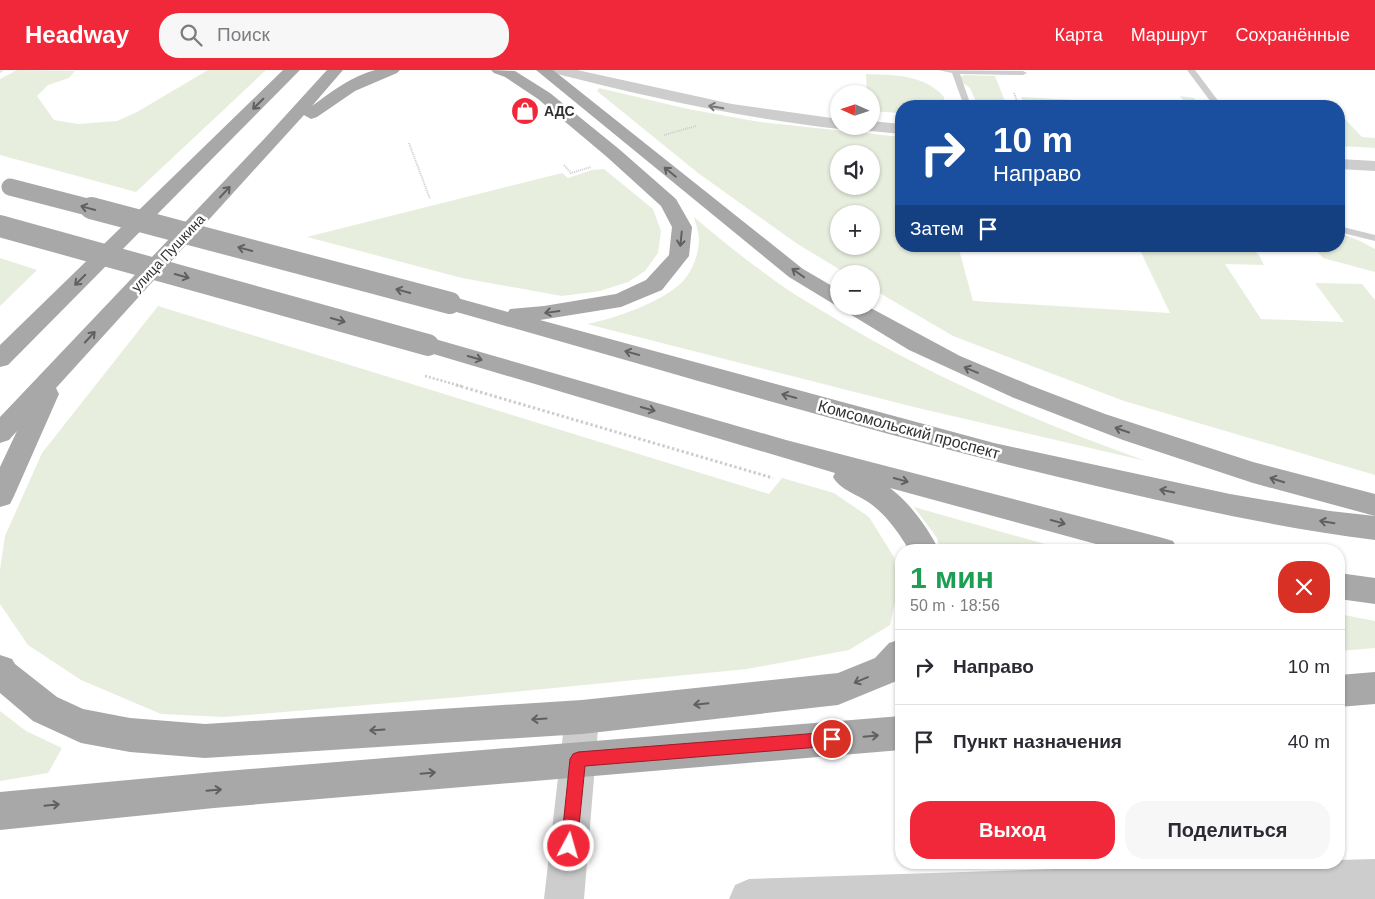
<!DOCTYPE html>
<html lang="ru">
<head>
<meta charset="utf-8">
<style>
	:root { --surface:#fff; --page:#f7f7f7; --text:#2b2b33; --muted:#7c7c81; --line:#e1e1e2; --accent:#f12839 }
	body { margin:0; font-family:Helvetica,sans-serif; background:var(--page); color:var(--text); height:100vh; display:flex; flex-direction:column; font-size:19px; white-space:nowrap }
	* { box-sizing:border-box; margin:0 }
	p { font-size:16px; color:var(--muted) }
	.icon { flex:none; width:28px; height:28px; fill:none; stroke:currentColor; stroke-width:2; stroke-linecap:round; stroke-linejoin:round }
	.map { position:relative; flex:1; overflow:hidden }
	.sheet { position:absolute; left:895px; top:474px; width:450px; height:325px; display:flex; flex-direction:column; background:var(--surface); border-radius:20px; box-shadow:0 1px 4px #0004 }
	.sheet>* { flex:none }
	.guide { position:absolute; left:895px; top:30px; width:450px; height:152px; border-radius:20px; box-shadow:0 1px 4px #0004; background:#1a4fa0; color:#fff; overflow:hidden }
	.needle { width:32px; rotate:273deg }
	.controls { position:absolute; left:830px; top:15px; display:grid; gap:10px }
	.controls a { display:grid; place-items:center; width:50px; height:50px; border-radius:50%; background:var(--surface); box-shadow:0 1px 4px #0004; font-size:25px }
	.pin { position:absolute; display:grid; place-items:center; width:42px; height:42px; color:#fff; margin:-21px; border:2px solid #fff; border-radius:50%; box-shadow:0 1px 5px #0007 }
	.me { position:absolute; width:55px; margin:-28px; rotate:6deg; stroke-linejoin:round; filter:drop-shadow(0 0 4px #0008) }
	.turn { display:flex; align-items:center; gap:18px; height:105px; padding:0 15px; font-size:22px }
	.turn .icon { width:65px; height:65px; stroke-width:2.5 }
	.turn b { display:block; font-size:35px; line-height:42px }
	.then { display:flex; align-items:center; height:48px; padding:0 15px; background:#0003; gap:10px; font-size:19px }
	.round { display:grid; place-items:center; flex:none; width:52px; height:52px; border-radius:20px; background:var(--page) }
	.head { display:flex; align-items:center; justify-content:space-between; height:85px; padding:0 15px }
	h1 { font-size:30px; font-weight:700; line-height:38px; color:#1e9e55 }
	.cta { display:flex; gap:10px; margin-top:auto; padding:10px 15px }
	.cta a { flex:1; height:58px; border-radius:20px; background:var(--accent); color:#fff; font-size:20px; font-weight:700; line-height:58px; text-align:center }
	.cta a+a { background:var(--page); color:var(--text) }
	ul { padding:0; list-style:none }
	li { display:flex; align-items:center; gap:15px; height:75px; padding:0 15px; border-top:1px solid var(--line) }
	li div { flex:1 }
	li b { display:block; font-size:19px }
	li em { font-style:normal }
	header { display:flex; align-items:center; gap:30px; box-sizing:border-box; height:70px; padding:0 25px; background:var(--accent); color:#fff }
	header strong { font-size:24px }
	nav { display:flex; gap:28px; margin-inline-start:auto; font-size:18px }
	.search { width:350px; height:45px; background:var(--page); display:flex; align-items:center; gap:12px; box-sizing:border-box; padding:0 18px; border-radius:20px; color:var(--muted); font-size:19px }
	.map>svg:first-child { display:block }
	.green { fill:#e7eede; fill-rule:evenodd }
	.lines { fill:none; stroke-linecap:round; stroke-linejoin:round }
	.path-far2 { stroke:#cdcdcd; stroke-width:2; stroke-dasharray:1 1; stroke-linecap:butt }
	.path-far1 { stroke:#cdcdcd; stroke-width:2.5; stroke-dasharray:2 2; stroke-linecap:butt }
	.path { stroke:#cdcdcd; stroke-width:3; stroke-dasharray:2.5 2.5; stroke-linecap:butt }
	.lane { fill:#cdcdcd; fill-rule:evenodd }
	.street { fill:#cdcdcd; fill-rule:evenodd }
	.primary { fill:#a8a8a8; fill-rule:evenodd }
	.primary-bridge-far1 { stroke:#a8a8a8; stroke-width:17 }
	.primary-bridge { stroke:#a8a8a8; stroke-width:22 }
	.oneway { stroke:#606060 }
	.oneway2 { stroke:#777 }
	.route { fill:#f12839; stroke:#9d1a25 }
	.labels { text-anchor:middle; stroke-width:5; stroke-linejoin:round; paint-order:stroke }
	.far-poi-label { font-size:14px; font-weight:bold; fill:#303030; stroke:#fff; text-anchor:start }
	.far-street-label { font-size:14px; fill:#303030; stroke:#fff }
	.street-label { font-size:16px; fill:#303030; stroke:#fff }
</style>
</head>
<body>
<header>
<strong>Headway</strong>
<div class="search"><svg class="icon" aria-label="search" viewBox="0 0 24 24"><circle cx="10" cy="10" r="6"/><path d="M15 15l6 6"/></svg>Поиск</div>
<nav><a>Карта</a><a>Маршрут</a><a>Сохранённые</a></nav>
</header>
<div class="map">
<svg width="1375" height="829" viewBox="0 0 1375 829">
	<rect width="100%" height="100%" fill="#fff"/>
	<!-- green -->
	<g class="green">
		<path d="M17,0L75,1L69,8L48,15L37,26L54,50L78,54L117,51L137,42L208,0H266L136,122L0,85V9Z"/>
		<path d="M866,4C894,5 924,4 944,27V34L942,36H901V43L871,41V24H867Z"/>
		<path d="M964,5L995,6L1007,36H978L970,18L959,10L960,7Z"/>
		<path d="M599,18L688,39L760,52L901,67V176H958L973,231L1170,243L1138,176H1249L1259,185L1264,195L1225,194L1261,249L1344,252L1315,213L1362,214L1375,230V405L1124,331L953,266L871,218V204H847L796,173L698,103L597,21ZM839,84H871V116H839ZM839,144H871V176H839Z"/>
		<path d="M1180,26L1194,28L1202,36H1025L1021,27L1187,36Z"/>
		<path d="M1339,43L1362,67L1375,68V78L1339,76Z"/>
		<path d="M604,99L653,139L661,161L658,183L645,201L628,212L600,221L562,226L462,208L307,167L562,103L568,108L592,100Z"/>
		<path d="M694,147C722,171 751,194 781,215C796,226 813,235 829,245C929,306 1037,352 1146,391L918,338L587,254C613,249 663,232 682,212C692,202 699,184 699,170C699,163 696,154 694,147Z"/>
		<path d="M1339,163L1360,171L1375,179V202L1323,188L1313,176H1339Z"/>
		<path d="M0,188L37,200L0,236Z"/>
		<path d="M158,236L769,424L782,408L834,423L869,447L894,487L897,523L890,555L849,580L747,599L461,627L223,647L161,644L81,610L28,575L0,534V500L5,466L42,383Z"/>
		<path d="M914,437L1066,480H940L937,468Z"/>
		<path d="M1339,544L1375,551V578L1339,581Z"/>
		<path d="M0,641L26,661L62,678L48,703L0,711Z"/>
	</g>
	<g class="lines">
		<!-- path-far2 -->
		<g class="path-far2">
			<path d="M0,2L3,0"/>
			<path d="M1014,23L1019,36"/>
			<path d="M664,65L696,56"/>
			<path d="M409,73L430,129"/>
			<path d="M564,95L571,103L591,97"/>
		</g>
		<!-- path-far1 -->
		<path class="path-far1" d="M425,306L461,316"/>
		<!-- path -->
		<path class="path" d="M456,315L773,408"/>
		<!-- lane -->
		<g class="lane">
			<path d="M938,0L1023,1L1027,3L1023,5L960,4L970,33L974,36H964L952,3Z"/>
			<path d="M1187,0H1195L1222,36H1214Z"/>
			<path d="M1339,156L1375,165V171L1339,162Z"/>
		</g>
		<!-- street -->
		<g class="street">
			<path d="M550,0H577L732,34L839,49V56H846L839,59C742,48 647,27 553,3Z"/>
			<path d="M871,51L901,54V64L861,60L859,56H871Z"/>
			<path d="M1339,89L1375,91V101L1339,99Z"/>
			<path d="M582,630L594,635L599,647L584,829H544L565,647L570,635Z"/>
			<path d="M1375,789V829H729L735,815L749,809L1275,792H1339V790Z"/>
		</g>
		<!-- primary -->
		<g class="primary">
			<path d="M283,0H300L8,295L0,297V275Z"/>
			<path d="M327,0H343L312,36C331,22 352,6 375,0C383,0 392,0 400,0L397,3L355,21L317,47L311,49L304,45L56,318L59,324L14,426L10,434L0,437V397L17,361L9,370L0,373V347L265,68Z"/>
			<path d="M491,0L515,1L550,23L619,79L676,129L692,157L689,186L662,220L621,237L540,250L994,373L1230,424L1330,441L1375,446V470C1285,459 1197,439 1109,419C885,368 664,300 442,238L439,233L442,228L450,226L508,242L510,239L544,236L616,224L646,210L669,185L672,157L661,136L607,87L538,29L505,7L494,3Z"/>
			<path d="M536,0H553L803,199L839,220V236H867L960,286L1032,316L1105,344L1253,392L1375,424V446L1253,413L1123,370L1014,328L909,280L789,207Z"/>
			<path d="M428,267L786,370L1163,468L1173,471L1178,480H1118L890,418C911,434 927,457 939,480H909C899,463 887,446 871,434C859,425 840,420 833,407L835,403L420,280L416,275L420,270Z"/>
			<path d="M1339,503L1375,508V534L1339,529Z"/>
			<path d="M901,569V607L899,610L838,635L582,664L205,688L130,682L81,673L33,651L0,623V585L12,589L15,594L57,627L83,639L130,648L205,654L582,630L838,603L875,588L889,573Z"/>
			<path d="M1375,602V634L1339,637V605Z"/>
			<path d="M901,646V680L214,738L0,760V722L214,702Z"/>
		</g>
		<!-- primary-bridge-far1 -->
		<path class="primary-bridge-far1" d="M10,117L95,139"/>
		<!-- primary-bridge -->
		<g class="primary-bridge">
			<path d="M91,138L450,233"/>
			<path d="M0,156L428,275"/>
		</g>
	</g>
	<!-- one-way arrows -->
	<defs><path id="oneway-shaft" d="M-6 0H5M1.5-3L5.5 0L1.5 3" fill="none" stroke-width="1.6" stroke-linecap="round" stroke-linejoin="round" transform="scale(1.25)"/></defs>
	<g class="oneway">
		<use href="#oneway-shaft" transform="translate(258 34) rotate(135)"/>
		<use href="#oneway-shaft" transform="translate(670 102) rotate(-141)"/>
		<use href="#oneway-shaft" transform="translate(225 122) rotate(-47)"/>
		<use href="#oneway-shaft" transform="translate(88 138) rotate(-165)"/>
		<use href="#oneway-shaft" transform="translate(681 169) rotate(96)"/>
		<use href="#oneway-shaft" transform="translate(245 179) rotate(-165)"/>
		<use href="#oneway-shaft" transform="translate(798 203) rotate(-145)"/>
		<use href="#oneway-shaft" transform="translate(182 206) rotate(16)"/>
		<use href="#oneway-shaft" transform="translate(80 210) rotate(135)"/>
		<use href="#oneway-shaft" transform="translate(403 221) rotate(-165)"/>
		<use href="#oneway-shaft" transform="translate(552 242) rotate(172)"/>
		<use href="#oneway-shaft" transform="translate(338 250) rotate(16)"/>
		<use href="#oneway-shaft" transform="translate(90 267) rotate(-47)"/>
		<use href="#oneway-shaft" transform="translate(632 283) rotate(-165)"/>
		<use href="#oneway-shaft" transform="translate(475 288) rotate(16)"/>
		<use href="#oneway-shaft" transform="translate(971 300) rotate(-157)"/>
		<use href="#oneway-shaft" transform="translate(789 326) rotate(-165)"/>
		<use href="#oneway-shaft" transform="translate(648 339) rotate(16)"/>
		<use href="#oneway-shaft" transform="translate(1122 360) rotate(-161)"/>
		<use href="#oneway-shaft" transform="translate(901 410) rotate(15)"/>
		<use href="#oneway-shaft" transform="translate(1277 410) rotate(-163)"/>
		<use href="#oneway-shaft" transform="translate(1167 421) rotate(-168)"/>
		<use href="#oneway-shaft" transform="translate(1058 452) rotate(15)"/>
		<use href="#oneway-shaft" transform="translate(1327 452) rotate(-171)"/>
		<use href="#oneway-shaft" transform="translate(861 610) rotate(157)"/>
		<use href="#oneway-shaft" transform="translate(701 634) rotate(174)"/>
		<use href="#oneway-shaft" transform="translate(539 649) rotate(176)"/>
		<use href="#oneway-shaft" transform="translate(377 660) rotate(176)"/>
		<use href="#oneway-shaft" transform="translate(871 666) rotate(-5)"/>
		<use href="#oneway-shaft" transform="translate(428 703) rotate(-5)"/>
		<use href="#oneway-shaft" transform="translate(214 720) rotate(-5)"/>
		<use href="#oneway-shaft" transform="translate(52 735) rotate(-6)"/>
	</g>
	<use class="oneway2" href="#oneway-shaft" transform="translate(716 37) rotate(-170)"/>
	<!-- route -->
	<path class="route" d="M832,662L838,664L840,669L838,674L832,676L585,696L577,776L575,782L569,784L564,782L561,776L570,689L573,684L578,682Z"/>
	<!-- icons -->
	<defs>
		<g id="shop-disc" transform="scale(1.4375)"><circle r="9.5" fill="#f12839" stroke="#fff"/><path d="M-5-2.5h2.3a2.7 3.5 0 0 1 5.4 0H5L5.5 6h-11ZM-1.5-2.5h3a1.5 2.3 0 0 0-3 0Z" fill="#fff"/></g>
	</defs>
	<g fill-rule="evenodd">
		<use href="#shop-disc" x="525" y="41"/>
	</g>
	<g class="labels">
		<!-- far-poi labels -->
		<g class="far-poi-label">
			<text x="544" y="46">АДС</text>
		</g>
		<!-- far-street labels -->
		<g class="far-street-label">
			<text transform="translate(168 183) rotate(-47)" y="5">улица Пушкина</text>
		</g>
		<!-- street labels -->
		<g class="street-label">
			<text transform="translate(909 359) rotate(15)" y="6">Комсомольский проспект</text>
		</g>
	</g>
</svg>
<div class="controls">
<a><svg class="needle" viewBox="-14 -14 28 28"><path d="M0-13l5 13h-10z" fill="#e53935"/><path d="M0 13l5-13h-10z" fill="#7c7c81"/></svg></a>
<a><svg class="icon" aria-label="sound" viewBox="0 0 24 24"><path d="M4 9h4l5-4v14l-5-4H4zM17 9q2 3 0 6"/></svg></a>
<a>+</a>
<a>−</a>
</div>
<div class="pin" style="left:832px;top:669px;background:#d93025"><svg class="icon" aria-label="arrive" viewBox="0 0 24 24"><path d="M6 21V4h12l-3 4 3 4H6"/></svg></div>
<svg class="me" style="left:569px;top:776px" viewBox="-20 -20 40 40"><circle r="17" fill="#f12839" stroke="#fff" stroke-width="3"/><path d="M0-11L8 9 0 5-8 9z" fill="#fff"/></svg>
<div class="guide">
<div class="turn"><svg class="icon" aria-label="right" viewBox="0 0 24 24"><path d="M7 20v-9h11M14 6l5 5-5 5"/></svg><div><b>10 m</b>Направо</div></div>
<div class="then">Затем<svg class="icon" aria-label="arrive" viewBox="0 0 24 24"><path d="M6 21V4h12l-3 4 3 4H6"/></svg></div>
</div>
<section class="sheet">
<div class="head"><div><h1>1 мин</h1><p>50 m · 18:56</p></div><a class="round" style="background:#d93025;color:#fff"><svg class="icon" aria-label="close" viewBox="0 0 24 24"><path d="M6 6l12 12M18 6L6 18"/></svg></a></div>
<ul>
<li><svg class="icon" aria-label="right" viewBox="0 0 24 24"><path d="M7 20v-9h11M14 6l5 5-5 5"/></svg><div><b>Направо</b></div><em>10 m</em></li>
<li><svg class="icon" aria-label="arrive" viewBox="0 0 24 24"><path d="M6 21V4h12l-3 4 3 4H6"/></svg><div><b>Пункт назначения</b></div><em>40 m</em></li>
</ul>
<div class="cta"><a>Выход</a><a>Поделиться</a></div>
</section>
</div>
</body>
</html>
